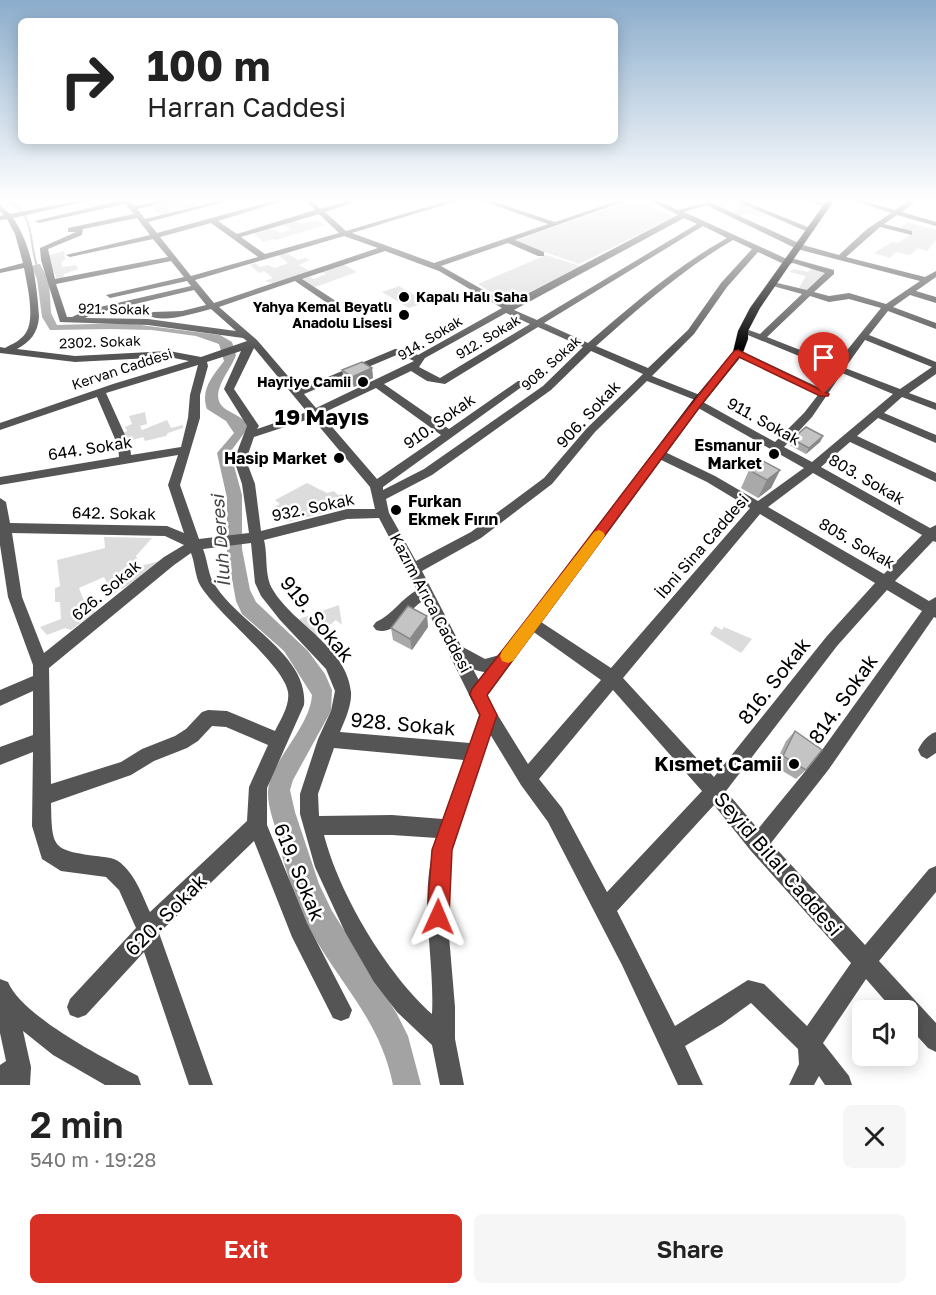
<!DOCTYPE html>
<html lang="en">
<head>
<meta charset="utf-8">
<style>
	:root { --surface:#fff; --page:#f6f6f6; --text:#222; --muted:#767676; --accent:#d93025 }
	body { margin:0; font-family:"Golos Text",sans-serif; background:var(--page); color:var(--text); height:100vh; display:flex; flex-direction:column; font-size:22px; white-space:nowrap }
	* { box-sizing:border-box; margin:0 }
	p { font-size:20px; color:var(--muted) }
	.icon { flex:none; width:33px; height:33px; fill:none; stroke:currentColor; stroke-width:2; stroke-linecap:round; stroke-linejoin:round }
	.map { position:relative; height:1085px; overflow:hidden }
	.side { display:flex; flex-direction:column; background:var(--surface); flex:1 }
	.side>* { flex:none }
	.top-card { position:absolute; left:18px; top:18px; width:600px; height:126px; border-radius:9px; box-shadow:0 3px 15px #0003; background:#fff; color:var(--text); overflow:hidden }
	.fabs { position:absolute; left:852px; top:1000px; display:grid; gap:12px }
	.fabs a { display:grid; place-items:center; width:66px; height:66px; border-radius:9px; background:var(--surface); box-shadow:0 3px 15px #0003; font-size:30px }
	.pin { position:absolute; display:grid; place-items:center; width:51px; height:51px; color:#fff; margin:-62px -26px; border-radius:50% 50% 50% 0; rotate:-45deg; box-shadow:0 0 6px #0007 }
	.pin .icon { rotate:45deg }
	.me { position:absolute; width:66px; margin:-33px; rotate:1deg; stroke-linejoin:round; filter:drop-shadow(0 0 4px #0008) }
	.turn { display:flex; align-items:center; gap:21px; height:126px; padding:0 30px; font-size:27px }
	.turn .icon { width:78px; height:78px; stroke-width:2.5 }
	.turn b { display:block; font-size:42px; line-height:51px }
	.round { display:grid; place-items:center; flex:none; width:63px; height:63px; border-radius:9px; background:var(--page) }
	.overview { display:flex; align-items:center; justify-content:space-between; height:102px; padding:0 30px }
	h1 { font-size:36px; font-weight:600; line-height:45px }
	.action { display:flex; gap:12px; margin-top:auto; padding:12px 30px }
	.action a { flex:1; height:69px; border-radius:9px; background:var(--accent); color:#fff; font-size:24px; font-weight:600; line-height:69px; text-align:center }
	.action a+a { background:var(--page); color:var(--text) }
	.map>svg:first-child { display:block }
	.green { fill:#dcdcdc }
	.water { fill:#a3a3a3 }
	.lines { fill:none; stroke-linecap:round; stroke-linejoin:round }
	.stream { stroke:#a3a3a3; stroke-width:2 }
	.major-casing { stroke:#dbdbdb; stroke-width:1 }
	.minor { fill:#555; fill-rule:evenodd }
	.major { fill:#000; fill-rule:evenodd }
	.wall { fill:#a9a9a9 }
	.shaded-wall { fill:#898989 }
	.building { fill:#c4c4c4; stroke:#898989; stroke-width:1.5 }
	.route { fill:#d93025; stroke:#8d1f18; stroke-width:1.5 }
	.slow { fill:#f59e0b }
	.poi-dot { fill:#000; stroke:#fff; stroke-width:2 }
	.labels { text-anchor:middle; stroke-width:5; stroke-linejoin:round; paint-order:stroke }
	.far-poi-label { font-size:14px; font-weight:bold; fill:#000; stroke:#fff; text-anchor:end }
	.far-street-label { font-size:14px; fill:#000; stroke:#fff }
	.street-label { font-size:16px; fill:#000; stroke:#fff }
	.poi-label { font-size:16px; font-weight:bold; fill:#000; stroke:#fff; text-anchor:end }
	.water-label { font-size:18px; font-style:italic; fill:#444; stroke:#fff }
	.near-street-label { font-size:20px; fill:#000; stroke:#fff }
	.near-poi-label { font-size:20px; font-weight:bold; fill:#000; stroke:#fff; text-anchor:end }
	.district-label { font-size:22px; font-weight:bold; fill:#000; stroke:#fff }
</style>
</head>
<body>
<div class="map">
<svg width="936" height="1085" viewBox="0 0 936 1085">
	<rect width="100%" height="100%" fill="#fff"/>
	<!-- green -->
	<g class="green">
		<path d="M182,199L201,200L193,202L198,206L184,209L179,205L168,208L170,213L162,216L149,206Z"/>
		<path d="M636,199L674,217L579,264L516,242L517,240Z"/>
		<path d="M722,199H730L768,214L760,217L750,213L740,216L731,212L741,208L731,204L721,207L710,202Z"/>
		<path d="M294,220L301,224L316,220L324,225L276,240L272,239L264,242L253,234L270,228L280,233L291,229L283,225Z"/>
		<path d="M908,222L936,230V240L927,251L918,248L910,255L896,252L890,258L874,253L892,242L898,243L911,234L900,229Z"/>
		<path d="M64,251L65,260L61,262L62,267L76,265L78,269L64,274L63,278L57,279L47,256Z"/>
		<path d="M287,253L298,260L305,258L310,260L299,265L310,271L275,284L265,281L273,278L264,271L259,273L250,265L255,263L260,267L268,265L275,268L288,263L278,255Z"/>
		<path d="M546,255L580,266L511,302L505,301L478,284Z"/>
		<path d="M343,264L357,272L315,287L301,280L309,277L314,279L326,274L321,272Z"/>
		<path d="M812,267L829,271L810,291L799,288L806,276L790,272L793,269L808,272Z"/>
		<path d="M399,286L426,302L409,308L382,292Z"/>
		<path d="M145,412L147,424L140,426L142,430L167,420L171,428L183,425V428L168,433L166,436L145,441L143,437L126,442L122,433L127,431L125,427L132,424L129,416Z"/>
		<path d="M307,483L327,493L334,491L338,495L346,494L357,505L287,522L282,509L272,508L280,504L275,500Z"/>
		<path d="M104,537L152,538L136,556L140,566L164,560L147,574L113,594L104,577L79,588L87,609L91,608L95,612L71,630L65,628L47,635L40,627L61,619L60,602H55V588L60,586L57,560L105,548Z"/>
		<path d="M339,605L342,625L336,620L315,637L299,619Z"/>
		<path d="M715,626L722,630L724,627L752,639L741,653L710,634Z"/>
	</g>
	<!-- water -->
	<path class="water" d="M40,264L49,281L51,313L57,325L125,323L220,335L232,342L236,355C232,369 208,393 223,407C232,415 244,415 248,428L231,451V455L242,495V549L250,590L256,602L308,651L325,674L332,690L331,711L293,780L290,790L295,812L319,884L332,911L397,1014L408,1036L421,1085H393C382,1030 353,998 324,953C300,917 286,876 277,834C274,822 268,807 268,794C267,764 310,729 312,695L284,651L242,614L236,601L227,551V498L217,453L234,433L226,421L207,409C200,389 213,376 224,361L219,344L196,336L152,330L111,329L50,330L42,317L37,279L31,266Z"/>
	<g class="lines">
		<!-- stream -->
		<path class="stream" d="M6,199C38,217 27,240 38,269"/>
		<!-- major casing -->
		<g class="major-casing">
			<path id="major" d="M828,199H835L760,308L748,331V339L742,355L701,406L484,700L478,702L472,700L469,694L472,688L527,619L693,400L733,352L738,331L750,308Z"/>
		</g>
		<!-- minor -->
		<g class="minor">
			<path d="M86,199H97L13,218C32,245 37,284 39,317C38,333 30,342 17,349L75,356L169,351L201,357L247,341L243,338L148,325L60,322L41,260L40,248L76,232H68V228L134,214L125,204L39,223L35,221L122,200V199L130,200L134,206L169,199H179L137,209L145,219L227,199H236L148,222L157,233L280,199H289L218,221L237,234L315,210L304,199H310L321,209L354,199H363L325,212L346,231L454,199H463L352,233L434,263L548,224L477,199H485L555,222L623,199H631L515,240L544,252V256H538L508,243L441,266L508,304L678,215L646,199H654L678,210L709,202L803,245L839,255L867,229L891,213L849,199H858L895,210L911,199H918L902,212L936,222V226L897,215L884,224L912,231V235L880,227L846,257L925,277L936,271V277L916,291L936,297V303L910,295L893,307L936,323V329L888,311L869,335L936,362V374L909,393L936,403V410L902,397L884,413L936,435V443L878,418L857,436L936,473V482L850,442L821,467L930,528L936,525V542L933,541L895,581L929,601L936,597V618L934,617L829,769L771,843L865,945L929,869L936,866V892L879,961L936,1023V1052L928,1048L908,1026V1011H894L866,979L823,1043L849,1076L852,1085H825L819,1076L814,1085H789L799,1064L798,1049L751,1003L722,1024L685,1046L703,1085H678L622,965L548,822L521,785L490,734L452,850L449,879V936L455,1007V1039L464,1085H440L432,1045L397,1012L374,982L345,932L315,867L300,814V794L318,739L331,711L335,691L326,669L280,620L261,596L255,583L251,543L203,549C207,559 208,571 212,580C234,622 309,653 304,705L267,788V825L307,923L352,1010L349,1018L341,1021L333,1018L292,937L254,841L159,933L213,1085H189L144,952L86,1015L78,1018L70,1015L67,1007L70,999L136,928L119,890L106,877L61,871L42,859L32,826L33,752L0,765V747L33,735V691L0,706V690L33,676V665L8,597L0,545V498L6,502L10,523L167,526L184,533L168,485L178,455L0,485V477L119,457L118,446L97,397L0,430V423L113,384L189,361L169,357L75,362L0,353V347L5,348C12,344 20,341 25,334C36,320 27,284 24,268L0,273V269L23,263L15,234L7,219L0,220V216L4,215L0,211V205L10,214ZM706,205L797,249L920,281L886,304L849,293L829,296L814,292L834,274V270L791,258L787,259L684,212ZM319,214L339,233L265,254L241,237ZM137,218L150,235L66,255L70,257L153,239L168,257L55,279L48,249L82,235L83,229ZM684,218L697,224L537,320L514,310ZM211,223L258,257L191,276L160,237ZM703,226L727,238C677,266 632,305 588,343L544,323ZM344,236L378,248L214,303L195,280ZM733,240L752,249L721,283L688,330L648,368L596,346C639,308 683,269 733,240ZM385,251L439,271L502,308L418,355L406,349H395L299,389L257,340L219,307L295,281L333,307H339V303L302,279ZM758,252L786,265L793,263L825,273L807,290L769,281V285L802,294L760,334L743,328L738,331L833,370L822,389L741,351H735V355L818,395L804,413L775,442L703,402L706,399L705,397L652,376L694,334L727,287ZM171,261L184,277L106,295L110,298L187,281L191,286L87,310L72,317H67L56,284ZM194,290L206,305L182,311L153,312L148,315C162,324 195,313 211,309L236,331L148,319L85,318L93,314ZM810,296L829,302L849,299L881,308L836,364L767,337ZM506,313L530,324L440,378L419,367L425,358ZM538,327L583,347L543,386L424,469L383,490V487L527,383L526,381H518L449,429L384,384L411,371L427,381L445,384ZM865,340L932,367L900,389L845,368ZM254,348L307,412L257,429L259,426L234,389ZM241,351L224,389L247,426L234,460L242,484L249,533L199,539L180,485L200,418V395L208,366L207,362ZM591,351L643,374L587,428L544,478L471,532L416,561L389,513L386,499L432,475L551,390ZM399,354L414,361L316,408L304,394ZM198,365L190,395L188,418L181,447L131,455L130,446L106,393ZM842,373L893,394L812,462L784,447L812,417ZM647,381L695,400L692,403L693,405L804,468L758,501L715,476L663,451H655L653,454L655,457L707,482L750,508L611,668L538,620L533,618L528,620L525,624L528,628L601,680L528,764L494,709L473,669C486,674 504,675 511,661L509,656L503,654L485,659L461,646L422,571L481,538L552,484L595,432ZM376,388L441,435L377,479L321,414ZM312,418L370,487L375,509H347L261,531L255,484L246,460L254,437ZM813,473L922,535L884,574L768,507ZM760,514L875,583L827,636L714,777L623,678ZM379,518L417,590C402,598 392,615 376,622L373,626L376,630C395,637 408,609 423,601L479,715L470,743L340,732C345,720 352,705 351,692C347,647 294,625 273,590C264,576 268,555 264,540L347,519ZM12,533L165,536L184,545L164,557L44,653L22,597ZM191,553C195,563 195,576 200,585C217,614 284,665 288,692C290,705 281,719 275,731L227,711L208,710L202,712L186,729L175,736L142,749L121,762L51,784L49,668L174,565ZM887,590L922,611L817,757L758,829L726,791L837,646ZM613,690L702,791L607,892L562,808L539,779ZM212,726L226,727L268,745L249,787L247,821L150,912C142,895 135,873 118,861C112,857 103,857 96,856C52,850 52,848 51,803L131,775L154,761L187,748L198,741ZM334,748L464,760L443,819L392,815L319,816L318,794ZM714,805L751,851L851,963L807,1026L764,984L748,980L675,1026L617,911ZM324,835H392L437,838C417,894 435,956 432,1014C387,974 339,894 324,835Z"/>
			<path d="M731,199H739L815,230L808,232Z"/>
			<path d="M803,199H812L829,205L826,207Z"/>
			<path d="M936,732V753L927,759L921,756L918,750C922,742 927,735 936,732Z"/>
			<path d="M0,979L8,982C23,1017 104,1058 138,1076L141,1085H105L53,1055L23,1031L31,1067L30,1085H0V1065L6,1061L0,1033Z"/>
		</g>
		<!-- major -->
		<use href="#major" class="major"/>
	</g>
	<!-- wall -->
	<g class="wall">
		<path d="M372,368L373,378L354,387L344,380L342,370Z"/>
		<path d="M823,436L820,442L806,454L789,445L792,439Z"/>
		<path d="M749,470H780L771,488L758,498L741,488Z"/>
		<path d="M427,616L428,627L412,650L393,640L391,628Z"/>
		<path d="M795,731L806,770L796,779L774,766L786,741Z"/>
	</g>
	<!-- shaded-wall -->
	<g class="shaded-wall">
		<path d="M372,368L373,378L354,387L352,377Z"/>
		<path d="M823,436L820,442L806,454L809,448Z"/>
		<path d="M780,470L771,488L758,498L767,480Z"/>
		<path d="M427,616L428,627L412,650L410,639Z"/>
	</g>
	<!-- building -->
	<g class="building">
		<path d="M362,362L372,368L352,377L342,370Z"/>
		<path d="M806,427L823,436L809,448L792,439Z"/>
		<path d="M761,460L780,470L767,480L749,470Z"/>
		<path d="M408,606L427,616L410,639L391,628Z"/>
		<path d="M795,731L822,750L806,770L783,756Z"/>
	</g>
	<!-- sky -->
	<linearGradient id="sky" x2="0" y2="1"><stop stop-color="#8cadcc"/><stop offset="0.57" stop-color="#fff"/><stop offset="1" stop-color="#fff" stop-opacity="0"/></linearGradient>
	<rect width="936" height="350" fill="url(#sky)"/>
	<!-- route -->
	<path class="route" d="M738,350L829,394L828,396H820L739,357L701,405L487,695L497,715L452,850L449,917L445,924L438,927L431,924L427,917L432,850L480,715L470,694L472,689C561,578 644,461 734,351Z"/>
	<!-- slow -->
	<path class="slow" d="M599,530L603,532L605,535L603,539L513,661L508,663L502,661L500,656L502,651L594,532Z"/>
	<!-- markers -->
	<g class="poi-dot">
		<circle cx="404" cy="297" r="6"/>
		<circle cx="404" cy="315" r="6"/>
		<circle cx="363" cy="382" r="6"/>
		<circle cx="774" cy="454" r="6"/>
		<circle cx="339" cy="458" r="6"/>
		<circle cx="396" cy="510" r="6"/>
		<circle cx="794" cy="764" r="6"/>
	</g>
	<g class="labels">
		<!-- far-poi labels -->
		<g class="far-poi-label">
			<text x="416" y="302" text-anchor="start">Kapalı Halı Saha</text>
			<text x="392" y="312">Yahya Kemal Beyatlı<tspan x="392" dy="16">Anadolu Lisesi</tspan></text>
			<text x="351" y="387">Hayriye Camii</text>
		</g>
		<!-- far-street labels -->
		<g class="far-street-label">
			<text transform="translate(114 309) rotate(1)" y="5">921. Sokak</text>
			<text transform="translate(488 337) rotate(-31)" y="5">912. Sokak</text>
			<text transform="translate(430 338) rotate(-31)" y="5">914. Sokak</text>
			<text transform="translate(100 342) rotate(-2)" y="5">2302. Sokak</text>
			<text transform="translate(551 363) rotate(-42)" y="5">908. Sokak</text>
			<text transform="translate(122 369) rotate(-18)" y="5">Kervan Caddesi</text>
		</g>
		<!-- street labels -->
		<g class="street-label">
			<text transform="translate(588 414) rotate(-47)" y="6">906. Sokak</text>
			<text transform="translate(439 421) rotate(-35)" y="6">910. Sokak</text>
			<text transform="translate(764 421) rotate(29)" y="6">911. Sokak</text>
			<text transform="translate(90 448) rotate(-9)" y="6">644. Sokak</text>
			<text transform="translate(867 479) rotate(30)" y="6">803. Sokak</text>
			<text transform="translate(313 507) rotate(-12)" y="6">932. Sokak</text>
			<text transform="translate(114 513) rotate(1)" y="6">642. Sokak</text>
			<text transform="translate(857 543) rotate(30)" y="6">805. Sokak</text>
			<text transform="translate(702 546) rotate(-49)" y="6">İbni Sina Caddesi</text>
			<text transform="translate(106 590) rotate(-40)" y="6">626. Sokak</text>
			<text transform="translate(431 603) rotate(62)" y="6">Kazım Arıca Caddesi</text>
		</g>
		<!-- poi labels -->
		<g class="poi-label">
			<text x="762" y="451">Esmanur<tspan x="762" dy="18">Market</tspan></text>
			<text x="327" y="464">Hasip Market</text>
			<text x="408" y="507" text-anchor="start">Furkan<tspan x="408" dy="18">Ekmek Fırın</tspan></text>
		</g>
		<!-- water labels -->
		<g class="water-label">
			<text transform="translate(221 541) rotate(-94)" y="6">İluh Deresi</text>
		</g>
		<!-- near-street labels -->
		<g class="near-street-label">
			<text transform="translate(317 619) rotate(51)" y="7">919. Sokak</text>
			<text transform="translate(774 681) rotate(-52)" y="7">816. Sokak</text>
			<text transform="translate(843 699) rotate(-55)" y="7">814. Sokak</text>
			<text transform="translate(403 724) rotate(5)" y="7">928. Sokak</text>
			<text transform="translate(778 864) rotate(49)" y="7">Seyid Bilal Caddesi</text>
			<text transform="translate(299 872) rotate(68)" y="7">619. Sokak</text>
			<text transform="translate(166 915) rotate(-45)" y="7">620. Sokak</text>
		</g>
		<!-- near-poi labels -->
		<g class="near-poi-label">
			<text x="782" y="771">Kısmet Camii</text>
		</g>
		<!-- district labels -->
		<g class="district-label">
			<text x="322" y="425">19 Mayıs</text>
		</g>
	</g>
</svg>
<div class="fabs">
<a><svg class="icon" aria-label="sound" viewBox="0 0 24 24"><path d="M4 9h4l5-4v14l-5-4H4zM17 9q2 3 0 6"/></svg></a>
</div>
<div class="pin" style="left:824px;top:394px;background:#d93025"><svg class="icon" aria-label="arrive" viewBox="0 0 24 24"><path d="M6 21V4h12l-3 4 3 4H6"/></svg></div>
<svg class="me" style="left:438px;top:917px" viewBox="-20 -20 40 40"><path d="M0-17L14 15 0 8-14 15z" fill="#d93025" stroke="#fff" stroke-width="4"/></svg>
<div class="top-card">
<div class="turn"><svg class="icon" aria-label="right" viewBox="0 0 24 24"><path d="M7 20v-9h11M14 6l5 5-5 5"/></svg><div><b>100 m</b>Harran Caddesi</div></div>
</div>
</div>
<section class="side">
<div class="overview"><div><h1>2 min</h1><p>540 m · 19:28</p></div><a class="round"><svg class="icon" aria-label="close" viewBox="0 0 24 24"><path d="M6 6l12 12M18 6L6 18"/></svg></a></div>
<div class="action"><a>Exit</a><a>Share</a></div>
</section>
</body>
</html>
